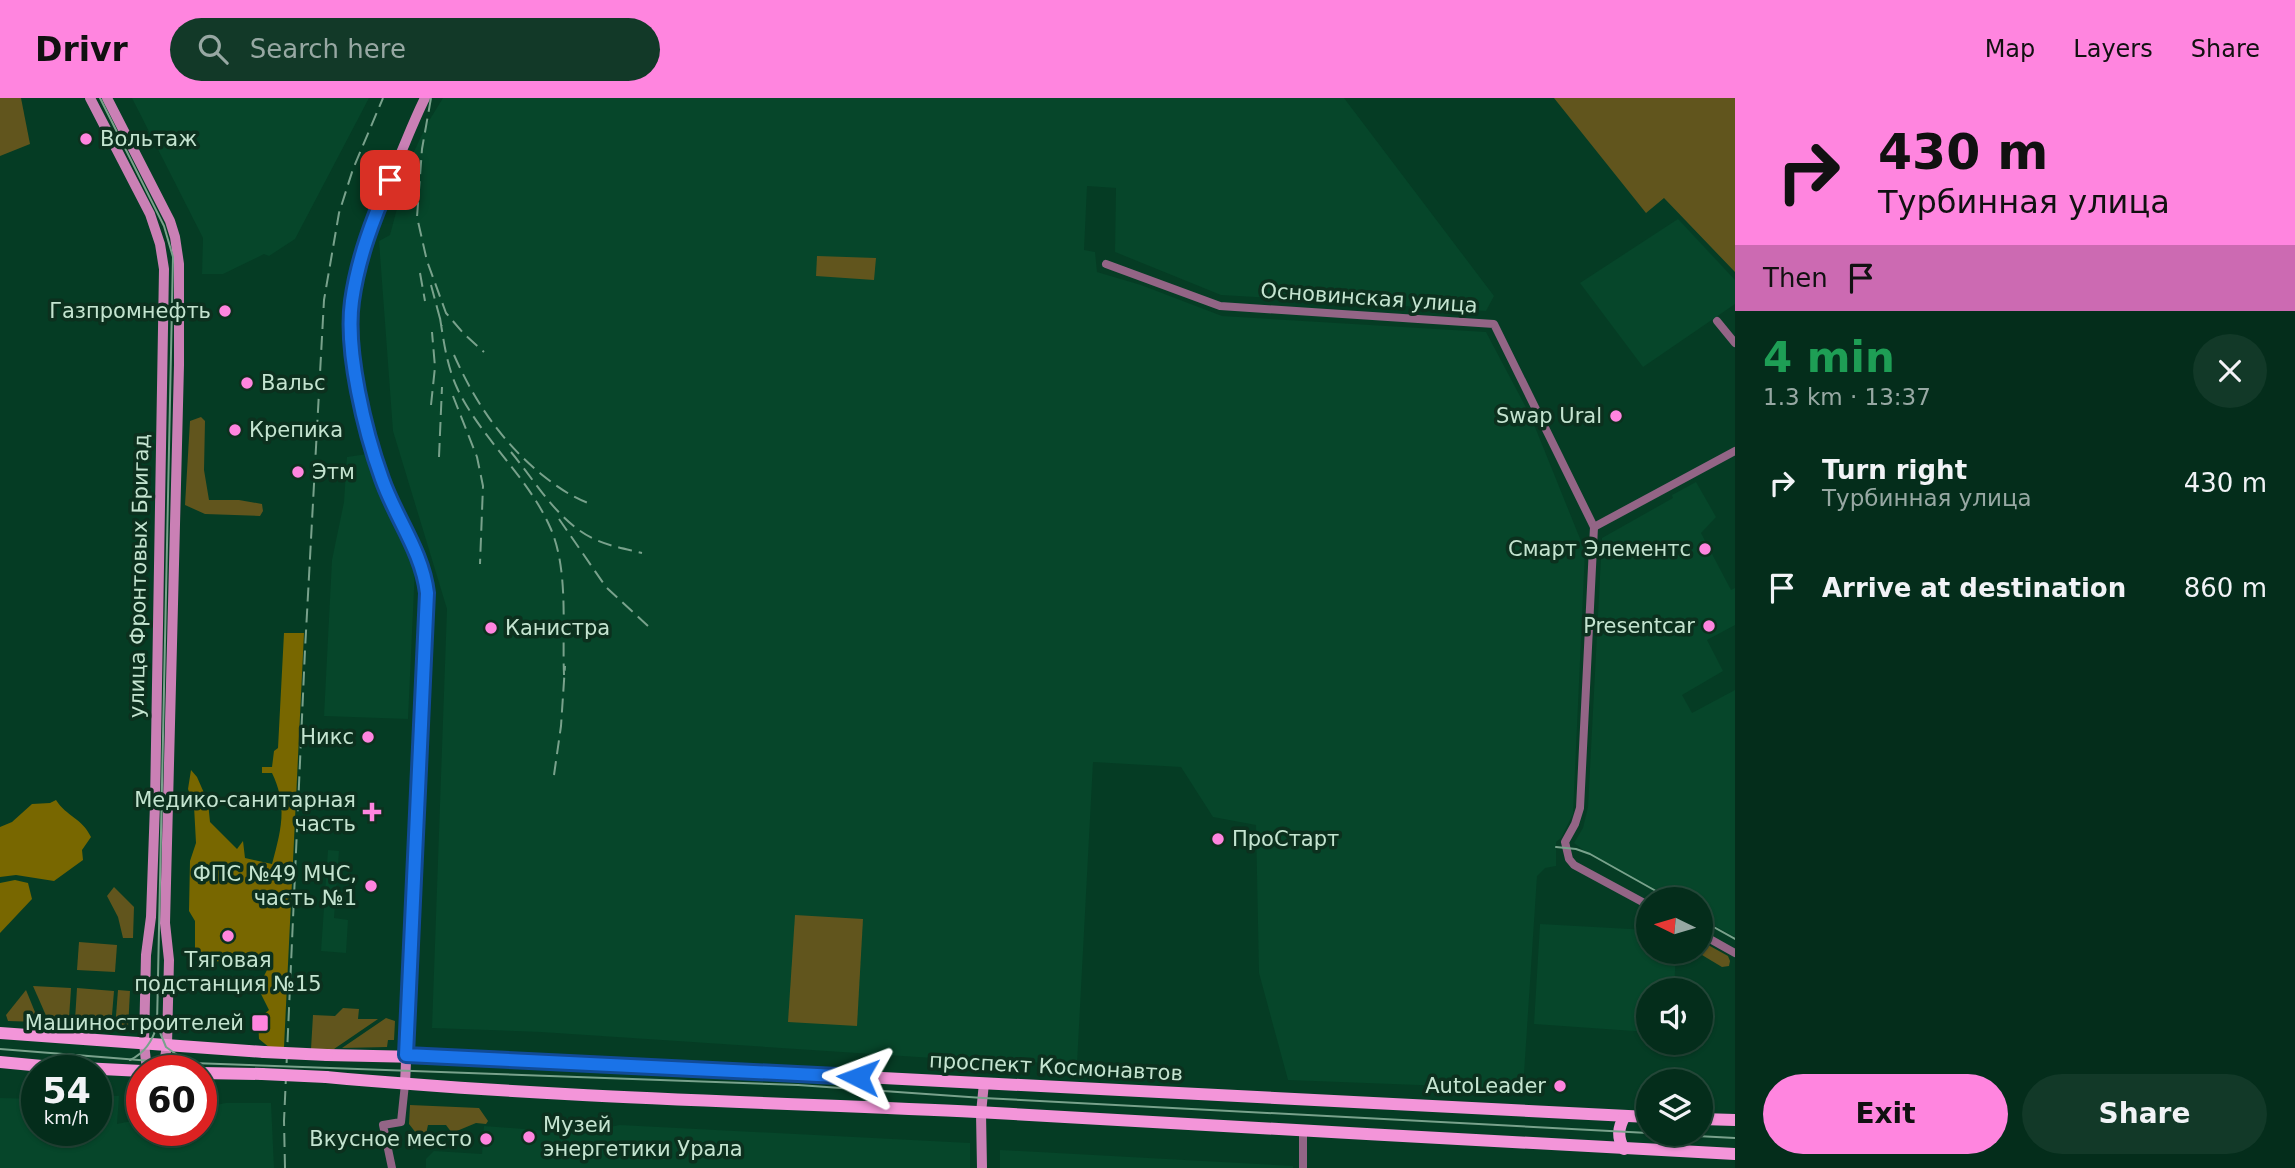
<!DOCTYPE html>
<html lang="en">
<head>
<meta charset="utf-8">
<style>
	:root { --surface:#042d1b; --page:#123928; --text:#f1f3f6; --muted:#97a8a3; --line:#25493a; --accent:#ff85df }
	body { margin:0; font-family:"DejaVu Sans",sans-serif; background:var(--page); color:var(--text); height:100vh; display:flex; flex-direction:column; font-size:26px; white-space:nowrap }
	* { box-sizing:border-box; margin:0 }
	p { font-size:23px; color:var(--muted) }
	.icon { flex:none; width:38px; height:38px; fill:none; stroke:currentColor; stroke-width:2; stroke-linecap:round; stroke-linejoin:round }
	.map { position:relative; flex:1; overflow:hidden }
	.side { display:flex; flex-direction:column; background:var(--surface); width:560px }
	.side>* { flex:none }
	.top-card { background:#ff85df; color:#111; overflow:hidden }
	.needle { width:46px; rotate:275deg }
	.tools { position:absolute; left:1636px; top:789px; display:grid; gap:14px }
	.tools a { display:grid; place-items:center; width:77px; height:77px; border-radius:50%; background:var(--surface); box-shadow:0 2px 5px #0004,0 0 0 2px var(--line); font-size:35px }
	.speed { position:absolute; left:21px; top:957px; display:flex; gap:14px; font-size:35px; font-weight:700; text-align:center }
	.speed>* { display:grid; place-content:center; width:91px; height:91px; border-radius:50%; background:var(--surface); box-shadow:0 2px 5px #0004,0 0 0 2px var(--line); line-height:1 }
	.speed small { font-size:18px; font-weight:400 }
	.speed .limit { border:10px solid #d22; background:#fff; color:#111 }
	.pin { position:absolute; display:grid; place-items:center; width:60px; height:60px; color:#fff; margin:-30px; border-radius:14px; box-shadow:0 4px 10px #0006 }
	.me { position:absolute; width:77px; margin:-38px; rotate:273deg; stroke-linejoin:round; filter:drop-shadow(0 0 5px #0008) }
	.turn { display:flex; align-items:center; gap:24px; height:147px; padding:0 28px; font-size:32px }
	.turn .icon { width:91px; height:91px; stroke-width:2.5 }
	.turn b { display:block; font-size:49px; line-height:60px }
	.then { display:flex; align-items:center; height:66px; padding:0 28px; background:#0003; gap:14px; font-size:26px }
	.round { display:grid; place-items:center; flex:none; width:74px; height:74px; border-radius:37px; background:var(--page) }
	.headline { display:flex; align-items:center; justify-content:space-between; height:119px; padding:0 28px }
	h1 { font-size:42px; font-weight:800; line-height:52px; color:#1e9e55 }
	.action { display:flex; gap:14px; margin-top:auto; padding:14px 28px }
	.action a { flex:1; height:80px; border-radius:42px; background:var(--accent); color:#111; font-size:28px; font-weight:800; line-height:80px; text-align:center }
	.action a+a { background:var(--page); color:var(--text) }
	ul { padding:0; list-style:none }
	li { display:flex; align-items:center; gap:21px; height:105px; padding:0 28px }
	li div { flex:1 }
	li b { display:block; font-size:26px }
	li em { font-style:normal }
	header { display:flex; align-items:center; gap:42px; box-sizing:border-box; height:98px; padding:0 35px; background:var(--accent); color:#111 }
	header strong { font-size:33px }
	nav { display:flex; gap:38px; margin-inline-start:auto; font-size:24px }
	.search { width:490px; height:63px; background:var(--page); display:flex; align-items:center; gap:18px; box-sizing:border-box; padding:0 24px; border-radius:38px; color:var(--muted); font-size:26px }
	main { display:flex; flex:1; min-height:0 }
	.map>svg:first-child { display:block }
	.built { fill:#06462a }
	.green { fill:#61551d }
	.forest { fill:#786700 }
	.lines { fill:none; stroke-linecap:round; stroke-linejoin:round }
	.street { stroke:#936586; stroke-width:8 }
	.secondary { stroke:#ca80b5; stroke-width:10 }
	.primary { stroke:#f395d9; stroke-width:12 }
	.tram { stroke:#79a28c; stroke-width:2 }
	.rail { stroke:#79a28c; stroke-width:2; stroke-dasharray:14 7; stroke-linecap:butt }
	.primary-bridge { stroke:#f395d9; stroke-width:12 }
	.route-casing { stroke:#114b97; stroke-width:18 }
	.route { stroke:#1a73e8; stroke-width:12 }
	.poi-dot { fill:#ff85df; stroke:#0c301e; stroke-width:2.5 }
	.labels { text-anchor:middle; stroke-width:7; stroke-linejoin:round; paint-order:stroke }
	.poi-label { font-size:21px; fill:#c4e4d0; stroke:#0c301e; text-anchor:end }
	.street-label { font-size:21px; fill:#c4e4d0; stroke:#0c301e }
</style>
</head>
<body>
<header>
<strong>Drivr</strong>
<div class="search"><svg class="icon" aria-label="search" viewBox="0 0 24 24"><circle cx="10" cy="10" r="6"/><path d="M15 15l6 6"/></svg>Search here</div>
<nav><a>Map</a><a>Layers</a><a>Share</a></nav>
</header>
<main>
<div class="map">
<svg width="1735" height="1070" viewBox="0 0 1735 1070">
	<rect width="100%" height="100%" fill="#053c24"/>
	<!-- built -->
	<g class="built">
		<path d="M132,0H369L295,141L269,158L264,156L223,176H202L203,140Z"/>
		<path d="M443,0H1344L1494,198L1486,213L1221,197L1115,154L1116,90L1087,88L1084,152L1095,154L1097,174L1141,187L1222,218L1486,234L1531,319L1585,453L1573,716L1561,740L1556,744V768L1545,770L1537,778L1523,991L1288,982L1259,875L1256,727L1213,719L1181,669L1093,664L1077,966L933,960L541,934L432,930L447,511L393,333L379,143L390,137L410,62L427,26Z"/>
		<path d="M1678,121L1735,182V206L1643,269L1580,185Z"/>
		<path d="M367,356L387,414L415,470L408,621L324,618L332,462L344,404L347,359Z"/>
		<path d="M1696,384L1716,419L1701,435L1731,492L1735,490V527L1707,542L1723,573L1682,597L1692,615L1735,592V839L1701,820V802L1669,801L1590,757L1574,745L1583,730L1588,709L1602,440L1673,400L1672,397Z"/>
		<path d="M328,752L339,753L334,820L348,822L346,855L321,853Z"/>
		<path d="M1540,826L1648,832V854H1676L1674,892H1648V934L1534,926Z"/>
		<path d="M106,998H119L117,1026L142,1021V1032H201V1010L226,1005H271L274,1070H0V1000L37,1001V1032H96V1003Z"/>
		<path d="M558,1019L561,1021V1031L605,1030L620,1027L970,1045V1070H426V1061L434,1053L482,1056L484,1028L550,1033Z"/>
		<path d="M1000,1052L1293,1068V1070H1000Z"/>
	</g>
	<!-- green -->
	<g class="green">
		<path d="M0,0H21L30,46L0,58Z"/>
		<path d="M1554,0H1735V174L1664,100L1646,115Z"/>
		<path d="M817,158L876,160L874,182L816,178Z"/>
		<path d="M201,319L205,323L204,372L209,402H239L262,406L263,413L260,418L205,416L185,407L190,323Z"/>
		<path d="M114,789L134,809L133,840H123L118,819L107,798Z"/>
		<path d="M795,817L863,821L857,928L788,924Z"/>
		<path d="M1701,843L1728,858L1730,863L1729,868L1722,869L1697,854H1701Z"/>
		<path d="M79,844L117,847L115,874L77,872Z"/>
		<path d="M33,888L71,890L69,921L65,925L48,922Z"/>
		<path d="M77,890L114,893L111,929L78,926L75,922Z"/>
		<path d="M26,892L39,924L8,923L6,917Z"/>
		<path d="M118,892L130,893L128,931H115Z"/>
		<path d="M343,910L359,911L358,921H378L334,951H311L313,917L335,918Z"/>
		<path d="M386,920L395,923L394,942H388L387,949L342,950Z"/>
		<path d="M410,1007L479,1010L488,1023L486,1026L476,1025L452,1035L446,1027H428L426,1036L420,1040L409,1026Z"/>
	</g>
	<!-- forest -->
	<g class="forest">
		<path d="M284,535H304L284,949L270,950L259,941L258,921L269,912L258,890L267,872L263,865L207,863L199,861L195,855V823L189,813L190,763L196,745L194,708L188,691L191,672L197,679L208,704L210,724L237,751L243,743L245,760L272,766C281,732 288,708 272,675H262V669H272L274,653L278,650Z"/>
		<path d="M56,702C67,719 81,719 91,739L82,752L83,762L54,783L16,777L0,779V729L12,724L32,706L50,705Z"/>
		<path d="M15,782L28,785L32,801L0,835V785Z"/>
	</g>
	<g class="lines">
		<!-- street -->
		<g class="street">
			<path d="M1106,166L1220,208L1494,226L1594,429L1580,710L1575,726L1565,744L1569,761L1574,767L1648,807"/>
			<path d="M1717,223L1735,245"/>
			<path d="M1594,429L1735,353"/>
			<path d="M1701,836L1735,855"/>
			<path d="M392,1070L383,1027L401,1024L405,986"/>
			<path d="M1303,1070V1033"/>
		</g>
		<!-- secondary -->
		<g class="secondary">
			<path d="M90,0L150,116L160,146L164,171L155,706L151,819L146,857L144,945L147,973"/>
			<path d="M107,0L170,123L175,139L179,166V267L165,825L169,862L167,947L163,973"/>
			<path d="M405,986L427,495C422,453 397,421 382,382C365,335 346,254 352,205C357,158 375,116 393,73C404,49 413,24 425,0"/>
			<path d="M982,1070L981,1015L984,985"/>
		</g>
		<!-- primary -->
		<g class="primary">
			<path d="M0,935L264,954"/>
			<path d="M327,957L510,961L1648,1019"/>
			<path d="M0,964L42,968L142,973"/>
			<path d="M201,975L262,976"/>
			<path d="M326,979C542,999 760,1004 977,1014C1230,1027 1482,1044 1735,1056"/>
			<path d="M1701,1021L1735,1022"/>
			<path d="M1624,1051C1617,1040 1618,1029 1625,1018"/>
		</g>
		<!-- tram -->
		<g class="tram">
			<path d="M100,0L164,128L173,159L157,927C153,942 145,955 130,962"/>
			<path d="M1556,749L1576,751L1590,756L1672,802"/>
			<path d="M1701,822L1735,841"/>
			<path d="M157,927L166,949L180,959"/>
			<path d="M0,951L164,964L798,987L983,1000L1648,1035"/>
			<path d="M1659,1036L1735,1040"/>
		</g>
		<!-- rail -->
		<g class="rail">
			<path d="M431,0L422,51L417,119L427,163L446,215L464,236L484,254"/>
			<path d="M420,175L425,203"/>
			<path d="M431,187L442,228"/>
			<path d="M440,220C444,245 447,269 458,292C482,341 528,379 550,429C569,471 562,530 564,577"/>
			<path d="M454,257C475,304 501,343 541,376C556,388 570,398 588,405"/>
			<path d="M453,298L477,359L483,388L480,466"/>
			<path d="M431,307L435,269L432,234"/>
			<path d="M511,354C536,384 558,424 594,441C609,448 626,451 642,455"/>
			<path d="M439,359L442,289"/>
			<path d="M559,421L606,489L649,529"/>
			<path d="M554,677L561,628L565,568"/>
			<path d="M285,1070L284,1023L305,552L324,202L339,115L353,71L383,0"/>
		</g>
		<!-- primary-bridge -->
		<g class="primary-bridge">
			<path d="M264,954L327,957"/>
			<path d="M262,976L326,979"/>
		</g>
	</g>
	<g class="lines">
		<!-- route casing -->
		<g class="route-casing">
			<path id="route" d="M390,82C373,121 358,160 352,203C345,253 365,334 382,381C396,421 422,453 427,495L406,957L858,979"/>
		</g>
		<!-- route -->
		<use href="#route" class="route"/>
	</g>
	<!-- markers -->
	<g class="poi-dot">
		<circle cx="86" cy="41" r="7"/>
		<circle cx="225" cy="213" r="7"/>
		<circle cx="247" cy="285" r="7"/>
		<circle cx="1616" cy="318" r="7"/>
		<circle cx="235" cy="332" r="7"/>
		<circle cx="298" cy="374" r="7"/>
		<circle cx="1705" cy="451" r="7"/>
		<circle cx="1709" cy="528" r="7"/>
		<circle cx="491" cy="530" r="7"/>
		<circle cx="368" cy="639" r="7"/>
		<path d="M368.5 703.5h7v7h7v7h-7v7h-7v-7h-7v-7h7z"/>
		<circle cx="1218" cy="741" r="7"/>
		<circle cx="371" cy="788" r="7"/>
		<circle cx="228" cy="838" r="7"/>
		<rect x="251" y="916" width="18" height="18" rx="3.5"/>
		<circle cx="1560" cy="988" r="7"/>
		<circle cx="529" cy="1039" r="7"/>
		<circle cx="486" cy="1041" r="7"/>
	</g>
	<g class="labels">
		<!-- poi labels -->
		<g class="poi-label">
			<text x="100" y="48" text-anchor="start">Вольтаж</text>
			<text x="211" y="220">Газпромнефть</text>
			<text x="261" y="292" text-anchor="start">Вальс</text>
			<text x="1602" y="325">Swap Ural</text>
			<text x="249" y="339" text-anchor="start">Крепика</text>
			<text x="312" y="381" text-anchor="start">Этм</text>
			<text x="1691" y="458">Смарт Элементс</text>
			<text x="1695" y="535">Presentcar</text>
			<text x="505" y="537" text-anchor="start">Канистра</text>
			<text x="354" y="646">Никс</text>
			<text x="356" y="709">Медико-санитарная<tspan x="356" dy="24">часть</tspan></text>
			<text x="1232" y="748" text-anchor="start">ПроСтарт</text>
			<text x="357" y="783">ФПС №49 МЧС,<tspan x="357" dy="24">часть №1</tspan></text>
			<text x="228" y="869" text-anchor="middle">Тяговая<tspan x="228" dy="24">подстанция №15</tspan></text>
			<text x="244" y="932">Машиностроителей</text>
			<text x="1546" y="995">AutoLeader</text>
			<text x="543" y="1034" text-anchor="start">Музей<tspan x="543" dy="24">энергетики Урала</tspan></text>
			<text x="472" y="1048">Вкусное место</text>
		</g>
		<!-- street labels -->
		<g class="street-label">
			<text transform="translate(1369 200) rotate(4)" y="7">Основинская улица</text>
			<text transform="translate(139 478) rotate(-89)" y="7">улица Фронтовых Бригад</text>
			<text transform="translate(1056 969) rotate(3)" y="7">проспект Космонавтов</text>
		</g>
	</g>
</svg>
<div class="tools">
<a><svg class="needle" viewBox="-14 -14 28 28"><path d="M0-13l5 13h-10z" fill="#e53935"/><path d="M0 13l5-13h-10z" fill="#97a8a3"/></svg></a>
<a><svg class="icon" aria-label="sound" viewBox="0 0 24 24"><path d="M4 9h4l5-4v14l-5-4H4zM17 9q2 3 0 6"/></svg></a>
<a><svg class="icon" aria-label="layers" viewBox="0 0 24 24"><path d="M12 4l9 5-9 5-9-5zM3 14l9 5 9-5"/></svg></a>
</div>
<div class="speed"><div>54<small>km/h</small></div><div class="limit">60</div></div>
<div class="pin" style="left:390px;top:82px;background:#d93025"><svg class="icon" aria-label="arrive" viewBox="0 0 24 24"><path d="M6 21V4h12l-3 4 3 4H6"/></svg></div>
<svg class="me" style="left:858px;top:979px" viewBox="-20 -20 40 40"><path d="M0-17L14 15 0 8-14 15z" fill="#1a73e8" stroke="#fff" stroke-width="4"/></svg>
</div>
<section class="side">
<div class="top-card">
<div class="turn"><svg class="icon" aria-label="right" viewBox="0 0 24 24"><path d="M7 20v-9h11M14 6l5 5-5 5"/></svg><div><b>430 m</b>Турбинная улица</div></div>
<div class="then">Then<svg class="icon" aria-label="arrive" viewBox="0 0 24 24"><path d="M6 21V4h12l-3 4 3 4H6"/></svg></div>
</div>
<div class="headline"><div><h1>4 min</h1><p>1.3 km · 13:37</p></div><a class="round"><svg class="icon" aria-label="close" viewBox="0 0 24 24"><path d="M6 6l12 12M18 6L6 18"/></svg></a></div>
<ul>
<li><svg class="icon" aria-label="right" viewBox="0 0 24 24"><path d="M7 20v-9h11M14 6l5 5-5 5"/></svg><div><b>Turn right</b><p>Турбинная улица</p></div><em>430 m</em></li>
<li><svg class="icon" aria-label="arrive" viewBox="0 0 24 24"><path d="M6 21V4h12l-3 4 3 4H6"/></svg><div><b>Arrive at destination</b></div><em>860 m</em></li>
</ul>
<div class="action"><a>Exit</a><a>Share</a></div>
</section>
</main>
</body>
</html>
